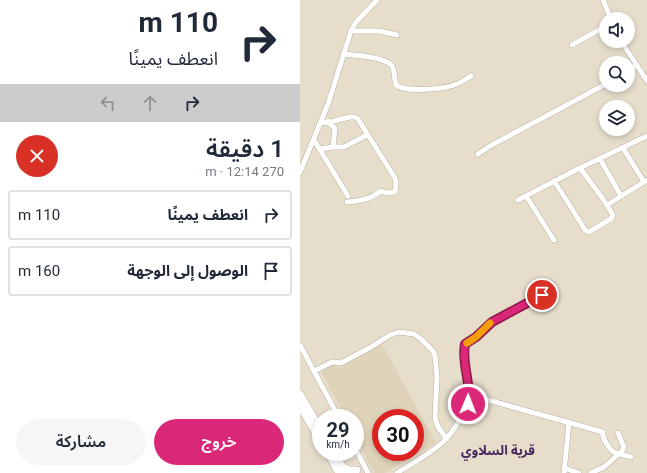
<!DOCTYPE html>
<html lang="ar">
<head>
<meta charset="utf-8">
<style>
	:root { --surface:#fff; --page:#f6f6f7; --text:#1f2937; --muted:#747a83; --line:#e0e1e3; --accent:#db2777 }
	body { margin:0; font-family:Roboto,"Noto Sans Arabic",sans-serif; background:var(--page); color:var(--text); direction:rtl; height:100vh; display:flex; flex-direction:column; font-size:15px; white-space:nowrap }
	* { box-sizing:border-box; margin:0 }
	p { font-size:13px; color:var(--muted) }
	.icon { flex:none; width:22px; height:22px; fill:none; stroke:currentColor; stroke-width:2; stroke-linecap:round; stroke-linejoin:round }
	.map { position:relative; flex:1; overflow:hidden; direction:ltr }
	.panel { display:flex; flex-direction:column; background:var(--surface); width:300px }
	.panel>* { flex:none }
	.top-card { background:#fff; color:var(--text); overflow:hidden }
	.controls { position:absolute; left:299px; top:12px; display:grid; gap:8px }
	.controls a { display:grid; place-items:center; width:36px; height:36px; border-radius:50%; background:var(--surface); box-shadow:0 2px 6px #0003; font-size:20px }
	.speed { position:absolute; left:12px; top:409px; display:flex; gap:8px; font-size:20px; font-weight:700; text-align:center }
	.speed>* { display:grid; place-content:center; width:52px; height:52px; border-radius:50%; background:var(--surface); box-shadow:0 2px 6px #0003; line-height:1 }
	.speed small { font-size:10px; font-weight:400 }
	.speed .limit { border:6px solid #d22; background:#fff; color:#111 }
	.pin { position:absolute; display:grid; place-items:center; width:34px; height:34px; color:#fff; margin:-17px; border:2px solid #fff; border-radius:50%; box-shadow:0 1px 4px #0007 }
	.me { position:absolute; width:44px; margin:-22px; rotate:1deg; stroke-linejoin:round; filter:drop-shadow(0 0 3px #0008) }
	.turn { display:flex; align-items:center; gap:14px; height:84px; padding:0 16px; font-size:18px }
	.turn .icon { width:52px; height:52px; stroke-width:2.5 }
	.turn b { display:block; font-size:28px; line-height:34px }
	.lanes { display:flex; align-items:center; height:38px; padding:0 16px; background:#0003; justify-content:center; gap:20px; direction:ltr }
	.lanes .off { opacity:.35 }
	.round { display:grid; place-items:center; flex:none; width:42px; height:42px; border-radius:21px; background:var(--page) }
	.overview { display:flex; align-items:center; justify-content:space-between; height:68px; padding:0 16px }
	h1 { font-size:24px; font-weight:600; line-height:30px }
	.cta { display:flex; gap:8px; margin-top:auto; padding:8px 16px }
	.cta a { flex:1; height:46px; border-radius:24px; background:var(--accent); color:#fff; font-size:16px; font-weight:600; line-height:46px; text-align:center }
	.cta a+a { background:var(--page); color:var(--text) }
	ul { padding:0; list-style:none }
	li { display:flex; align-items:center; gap:12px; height:50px; margin:0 8px 6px; padding:0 8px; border:2px solid var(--line); border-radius:4px }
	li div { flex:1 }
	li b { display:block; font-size:15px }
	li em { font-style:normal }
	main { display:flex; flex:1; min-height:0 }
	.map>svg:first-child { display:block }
	.built { fill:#dfd3ba; fill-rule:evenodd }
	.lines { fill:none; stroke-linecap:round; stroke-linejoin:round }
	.minor-casing { stroke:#b9b1a0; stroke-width:6 }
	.highway-casing { stroke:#b9b1a0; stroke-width:8 }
	.minor { stroke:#fff; stroke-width:5 }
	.highway { stroke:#fff; stroke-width:7 }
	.route-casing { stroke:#8e194d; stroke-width:10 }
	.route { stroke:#db2777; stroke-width:7 }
	.slow { stroke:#f59e0b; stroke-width:7 }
	.labels { text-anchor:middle; stroke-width:3; stroke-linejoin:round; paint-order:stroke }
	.quarter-label { font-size:13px; font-weight:bold; fill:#47265f; stroke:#e6ddcb }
</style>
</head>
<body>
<main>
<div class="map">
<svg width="347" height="473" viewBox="0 0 347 473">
	<rect width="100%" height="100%" fill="#e6ddcb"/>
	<!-- built -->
	<path class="built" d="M82,344L136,443L85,473H74L55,436V418H46L20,369L34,362L38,368ZM81,418H115V452H81Z"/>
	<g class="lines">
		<!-- minor casing -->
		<g class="minor-casing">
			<g id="minor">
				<path d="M303,0L311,19"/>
				<path d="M51,31H79L97,35"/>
				<path d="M321,41L347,81"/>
				<path d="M272,45L306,26"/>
				<path d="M43,54C54,55 86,57 92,66C95,71 94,79 96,85C106,93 145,89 157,84C162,82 166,79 171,76"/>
				<path d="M328,70L337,65"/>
				<path d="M20,123L34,121L50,117H55L58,119L95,178L96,184L95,192L86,193L81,191C71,199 60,201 47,202"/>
				<path d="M14,140L48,196"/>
				<path d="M33,147H44L67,135"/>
				<path d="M323,148L344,182"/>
				<path d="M20,149L33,147L35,128L27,122"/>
				<path d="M178,154L190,146L306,84"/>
				<path d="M300,159L321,196"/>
				<path d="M0,172L28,104L51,31L56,22L77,0"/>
				<path d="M254,181L269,204L285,230L289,232L312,218L313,215L303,199L280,168"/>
				<path d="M226,196L235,210L254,240"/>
				<path d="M218,200L280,168L347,136"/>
				<path d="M307,205L347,180"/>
				<path d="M0,345L39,418"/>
				<path d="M14,371L32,362L41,363L71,347L90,335L99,332L114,334L121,339L133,351L135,356L137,377L135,417C136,426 141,431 146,438"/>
				<path d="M170,395L303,432C302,437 304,440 307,444C313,456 320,453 331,457"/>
				<path d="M55,448L68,473"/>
				<path d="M264,468L279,473"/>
				<path d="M97,473C112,463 129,455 143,442C150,436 156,426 161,418C166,409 170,402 170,392C169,377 161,360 165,344L176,337L192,321L242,295"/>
				<path d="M264,473L269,422"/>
				<path d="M291,473L304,467L322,451L324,447L318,433"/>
			</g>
		</g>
		<!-- highway casing -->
		<g class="highway-casing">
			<g id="highway">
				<path d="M0,394L21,430"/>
				<path d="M0,406L21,442"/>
				<path d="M27,452L39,473"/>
				<path d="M34,452L46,473"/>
				<path d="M43,467L49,470H57"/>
			</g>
		</g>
		<!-- minor -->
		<use href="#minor" class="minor"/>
		<!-- highway -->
		<use href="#highway" class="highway"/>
	</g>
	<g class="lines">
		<!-- route casing -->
		<g class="route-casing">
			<path id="route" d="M168,404C172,384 161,364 165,344L176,337L192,322L242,295"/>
		</g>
		<!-- route -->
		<use href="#route" class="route"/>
		<!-- slow -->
		<path class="slow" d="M167,343L176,337L190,323"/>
	</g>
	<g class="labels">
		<!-- quarter labels -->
		<g class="quarter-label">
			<text x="198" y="455">قرية السلاوي</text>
		</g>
	</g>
</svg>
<div class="controls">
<a><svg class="icon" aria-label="sound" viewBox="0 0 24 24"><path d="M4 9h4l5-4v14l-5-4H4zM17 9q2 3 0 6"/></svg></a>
<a><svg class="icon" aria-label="search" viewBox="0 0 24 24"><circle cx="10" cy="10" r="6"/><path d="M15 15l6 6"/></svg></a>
<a><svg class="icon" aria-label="layers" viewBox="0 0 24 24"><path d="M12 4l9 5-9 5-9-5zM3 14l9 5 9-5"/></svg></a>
</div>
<div class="speed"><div>29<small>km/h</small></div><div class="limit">30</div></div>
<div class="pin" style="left:242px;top:295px;background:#d93025"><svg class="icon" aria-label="arrive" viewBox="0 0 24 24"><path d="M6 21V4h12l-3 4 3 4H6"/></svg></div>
<svg class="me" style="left:168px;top:404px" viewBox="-20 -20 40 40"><circle r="17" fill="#db2777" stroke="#fff" stroke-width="3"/><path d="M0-11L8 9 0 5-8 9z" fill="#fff"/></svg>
</div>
<section class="panel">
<div class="top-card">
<div class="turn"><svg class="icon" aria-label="right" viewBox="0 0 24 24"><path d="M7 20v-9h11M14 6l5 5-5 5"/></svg><div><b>110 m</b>انعطف يمينًا</div></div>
<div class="lanes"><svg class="icon off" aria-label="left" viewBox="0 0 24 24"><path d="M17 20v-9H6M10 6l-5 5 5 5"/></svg><svg class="icon off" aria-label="ahead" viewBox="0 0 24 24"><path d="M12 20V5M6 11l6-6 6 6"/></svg><svg class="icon" aria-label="right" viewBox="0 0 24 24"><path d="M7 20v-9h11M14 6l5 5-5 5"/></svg></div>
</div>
<div class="overview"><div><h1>1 دقيقة</h1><p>270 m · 12:14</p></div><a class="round" style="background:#d93025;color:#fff"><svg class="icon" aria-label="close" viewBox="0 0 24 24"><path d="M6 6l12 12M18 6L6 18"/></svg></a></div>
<ul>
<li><svg class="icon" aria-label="right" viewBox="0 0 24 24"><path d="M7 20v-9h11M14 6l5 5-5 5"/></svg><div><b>انعطف يمينًا</b></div><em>110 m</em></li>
<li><svg class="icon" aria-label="arrive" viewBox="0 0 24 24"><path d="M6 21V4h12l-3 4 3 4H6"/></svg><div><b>الوصول إلى الوجهة</b></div><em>160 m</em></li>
</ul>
<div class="cta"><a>خروج</a><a>مشاركة</a></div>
</section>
</main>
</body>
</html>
